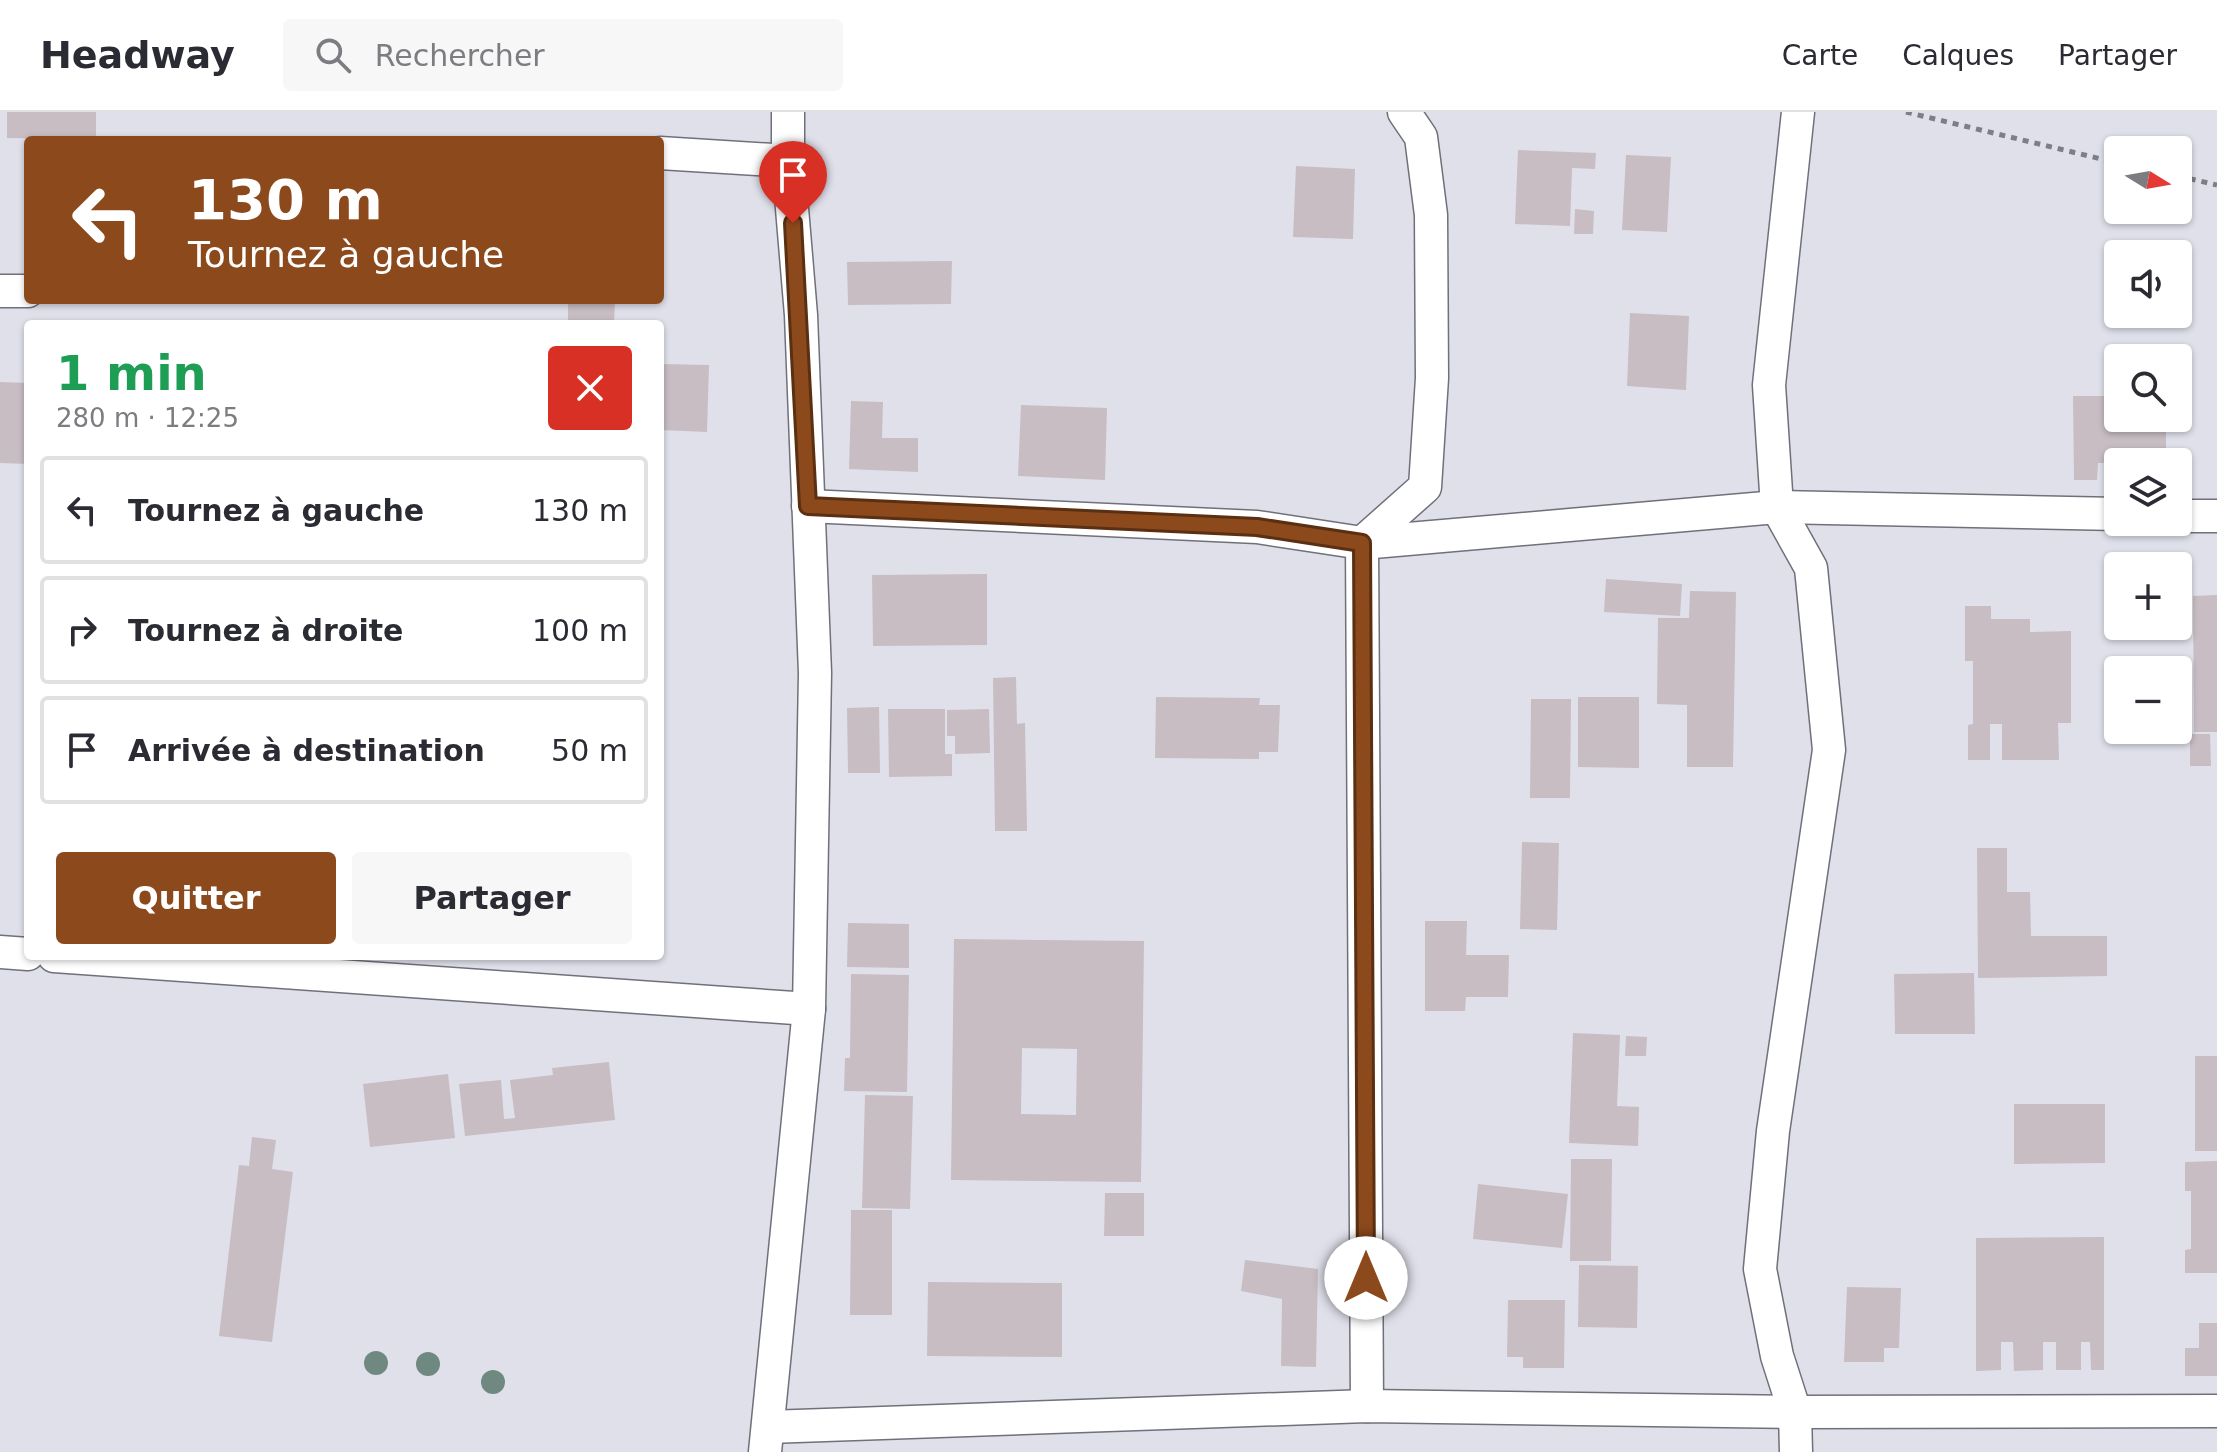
<!DOCTYPE html>
<html lang="fr">
<head>
<meta charset="utf-8">
<style>
	:root { --surface:#fff; --page:#f7f7f7; --text:#2b2b33; --muted:#7c7c81; --line:#e1e1e2; --accent:#8c491c }
	body { margin:0; font-family:"DejaVu Sans",sans-serif; background:var(--page); color:var(--text); height:100vh; display:flex; flex-direction:column; font-size:30px; white-space:nowrap }
	* { box-sizing:border-box; margin:0 }
	p { font-size:26px; color:var(--muted) }
	.icon { flex:none; width:44px; height:44px; fill:none; stroke:currentColor; stroke-width:2; stroke-linecap:round; stroke-linejoin:round }
	.map { position:relative; flex:1; overflow:hidden }
	.sheet { position:absolute; left:24px; top:208px; width:640px; height:640px; display:flex; flex-direction:column; background:var(--surface); border-radius:8px; box-shadow:0 2px 6px #0004 }
	.sheet>* { flex:none }
	.banner { position:absolute; left:24px; top:24px; width:640px; height:168px; border-radius:8px; box-shadow:0 2px 6px #0004; background:#8c491c; color:#fff; overflow:hidden }
	.needle { width:52px; rotate:101deg }
	.fabs { position:absolute; left:2104px; top:24px; display:grid; gap:16px }
	.fabs a { display:grid; place-items:center; width:88px; height:88px; border-radius:8px; background:var(--surface); box-shadow:0 2px 6px #0004; font-size:40px }
	.pin { position:absolute; display:grid; place-items:center; width:68px; height:68px; color:#fff; margin:-82px -34px; border-radius:50% 50% 50% 0; rotate:-45deg; box-shadow:0 0 8px #0007 }
	.pin .icon { rotate:45deg }
	.me { position:absolute; width:88px; margin:-44px; rotate:0deg; stroke-linejoin:round; filter:drop-shadow(0 0 6px #0008) }
	.turn { display:flex; align-items:center; gap:28px; height:168px; padding:0 32px; font-size:36px }
	.turn .icon { width:104px; height:104px; stroke-width:2.5 }
	.turn b { display:block; font-size:56px; line-height:68px }
	.round { display:grid; place-items:center; flex:none; width:84px; height:84px; border-radius:8px; background:var(--page) }
	.summary { display:flex; align-items:center; justify-content:space-between; height:136px; padding:0 32px }
	h1 { font-size:48px; font-weight:700; line-height:60px; color:#1e9e55 }
	.cta { display:flex; gap:16px; margin-top:auto; padding:16px 32px }
	.cta a { flex:1; height:92px; border-radius:8px; background:var(--accent); color:#fff; font-size:32px; font-weight:700; line-height:92px; text-align:center }
	.cta a+a { background:var(--page); color:var(--text) }
	ul { padding:0; list-style:none }
	li { display:flex; align-items:center; gap:24px; height:108px; margin:0 16px 12px; padding:0 16px; border:4px solid var(--line); border-radius:8px }
	li div { flex:1 }
	li b { display:block; font-size:30px }
	li em { font-style:normal }
	header { display:flex; align-items:center; gap:48px; box-sizing:border-box; height:112px; padding:0 40px; background:var(--surface); border-bottom:2px solid var(--line) }
	header strong { font-size:38px }
	nav { display:flex; gap:44px; margin-inline-start:auto; font-size:28px }
	.search { width:560px; height:72px; background:var(--page); display:flex; align-items:center; gap:20px; box-sizing:border-box; padding:0 28px; border-radius:8px; color:var(--muted); font-size:30px }
	.map>svg:first-child { display:block }
	.building { fill:#c7bdc3; fill-rule:evenodd }
	.lines { fill:none; stroke-linecap:round; stroke-linejoin:round }
	.minor-casing { stroke:#70707a; stroke-width:35 }
	.path { stroke:#7e7e86; stroke-width:5; stroke-dasharray:6 6; stroke-linecap:butt }
	.minor { stroke:#fff; stroke-width:32 }
	.tree { fill:#708980 }
	.route-casing { stroke:#5b2f12; stroke-width:20 }
	.route { stroke:#8c491c; stroke-width:14 }
</style>
</head>
<body>
<header>
<strong>Headway</strong>
<div class="search"><svg class="icon" aria-label="search" viewBox="0 0 24 24"><circle cx="10" cy="10" r="6"/><path d="M15 15l6 6"/></svg>Rechercher</div>
<nav><a>Carte</a><a>Calques</a><a>Partager</a></nav>
</header>
<div class="map">
<svg width="2217" height="1340" viewBox="0 0 2217 1340">
	<rect width="100%" height="100%" fill="#e0e0eb"/>
	<!-- building -->
	<g class="building">
		<path d="M7,0H96V27L7,26Z"/>
		<path d="M1518,38L1596,41L1595,57L1572,56L1570,114L1515,112Z"/>
		<path d="M1626,43L1671,45L1667,120L1622,118Z"/>
		<path d="M1296,54L1355,57L1353,127L1293,125Z"/>
		<path d="M1575,97L1594,99L1593,122H1574Z"/>
		<path d="M952,149L951,192L848,193L847,150Z"/>
		<path d="M568,188H615L614,212H568Z"/>
		<path d="M1630,201L1689,204L1686,278L1627,274Z"/>
		<path d="M660,252L709,253L707,320L660,318Z"/>
		<path d="M0,270L28,271V352L0,351Z"/>
		<path d="M2073,284H2118V306H2166V350L2098,351L2097,368H2074Z"/>
		<path d="M851,289L883,290L882,326H918V360L849,357Z"/>
		<path d="M1021,293L1107,296L1105,368L1018,364Z"/>
		<rect x="2110" y="354" width="8" height="21"/>
		<path d="M987,462V533L873,534L872,463Z"/>
		<path d="M1606,467L1682,472L1680,504L1604,500Z"/>
		<path d="M1690,479L1736,480L1733,655H1687V593L1657,592L1658,506H1689Z"/>
		<path d="M2217,483V620H2194L2193,484Z"/>
		<path d="M1965,494H1991V507H2030V520L2071,519V611H2058L2059,648H2002V612H1990V648H1968V613L1973,612V549H1965Z"/>
		<path d="M1016,565L1017,612L1025,611L1027,719H995L993,566Z"/>
		<path d="M1156,585L1260,586L1259,593H1280L1278,640H1259V647L1155,646Z"/>
		<path d="M1578,585H1639V656L1578,655Z"/>
		<path d="M1531,587H1571L1570,686H1530Z"/>
		<path d="M879,595L880,661H848L847,596Z"/>
		<path d="M888,597H945V642H952V664L889,665Z"/>
		<path d="M989,597L990,641L955,642V624H947V598Z"/>
		<path d="M2190,622H2210L2211,654H2190Z"/>
		<path d="M1522,730L1559,731L1557,818L1520,817Z"/>
		<path d="M1977,736H2007V780H2030L2031,824H2107V864L1978,866Z"/>
		<path d="M1425,809H1467L1466,843H1509L1508,885H1466L1465,899H1425Z"/>
		<path d="M848,811L909,812V856L847,855Z"/>
		<path d="M954,827L1144,829L1141,1070L951,1068ZM1022,936L1077,937L1076,1003L1021,1002Z"/>
		<path d="M1974,861L1975,922H1895L1894,862Z"/>
		<path d="M851,862L909,863L907,980L844,979L845,946H850Z"/>
		<path d="M1573,921L1620,923L1617,994L1639,995L1638,1034L1569,1031Z"/>
		<path d="M1626,924L1647,925L1646,944H1625Z"/>
		<rect x="2195" y="944" width="22" height="95"/>
		<path d="M609,950L615,1008L465,1024L459,972L501,968L504,1007L515,1006L510,968L553,963L552,956Z"/>
		<path d="M448,962L455,1026L370,1035L363,972Z"/>
		<path d="M865,983L913,984L910,1097L862,1096Z"/>
		<path d="M2014,992H2105V1051L2014,1052Z"/>
		<path d="M252,1025L276,1028L272,1057L293,1060L272,1230L219,1224L239,1053L249,1054Z"/>
		<path d="M1571,1047H1612L1611,1149H1570Z"/>
		<path d="M2217,1049V1161H2185V1138L2191,1137V1079H2185V1050Z"/>
		<path d="M1478,1072L1568,1082L1562,1136L1473,1127Z"/>
		<path d="M1105,1081H1144V1124H1104Z"/>
		<path d="M851,1098H892V1203H850Z"/>
		<path d="M2104,1125V1258H2091L2090,1230H2081V1258H2056V1230H2043V1258L2014,1259L2013,1230H2001V1258L1976,1259V1126Z"/>
		<path d="M1245,1148L1318,1157L1316,1255L1281,1254L1282,1187L1241,1179Z"/>
		<path d="M1579,1153L1638,1154L1637,1216L1578,1215Z"/>
		<path d="M928,1170L1062,1171V1245L927,1244Z"/>
		<path d="M1847,1175L1901,1176L1899,1236H1884V1250H1844Z"/>
		<path d="M1508,1188H1565L1564,1256H1523V1245H1507Z"/>
		<path d="M2199,1211H2217V1264H2185V1236H2199Z"/>
	</g>
	<g class="lines">
		<!-- minor casing -->
		<g class="minor-casing">
			<g id="minor">
				<path d="M660,41L788,49"/>
				<path d="M0,179H28"/>
				<path d="M808,394L1257,415L1362,431L1777,395L2118,402"/>
				<path d="M2178,404H2217"/>
				<path d="M0,840L28,842"/>
				<path d="M54,844L809,897"/>
				<path d="M1367,1294L1362,431L1425,375L1432,266L1431,103L1421,25L1404,0"/>
				<path d="M768,1315L1367,1294L1795,1300L2217,1299"/>
				<path d="M765,1340L809,897L815,561L801,203L788,49V0"/>
				<path d="M1796,1340L1795,1300L1777,1244L1760,1157L1773,1019L1829,638L1811,456L1777,395L1769,273L1798,0"/>
			</g>
		</g>
		<!-- path -->
		<g class="path">
			<path d="M1906,0L2118,51"/>
			<path d="M2178,64L2217,73"/>
		</g>
		<!-- minor -->
		<use href="#minor" class="minor"/>
	</g>
	<!-- trees -->
	<g class="tree">
		<circle cx="376" cy="1251" r="12"/>
		<circle cx="428" cy="1252" r="12"/>
		<circle cx="493" cy="1270" r="12"/>
	</g>
	<g class="lines">
		<!-- route casing -->
		<g class="route-casing">
			<path id="route" d="M793,111L808,394L1257,415L1362,431L1366,1166"/>
		</g>
		<!-- route -->
		<use href="#route" class="route"/>
	</g>
</svg>
<div class="fabs">
<a><svg class="needle" viewBox="-14 -14 28 28"><path d="M0-13l5 13h-10z" fill="#e53935"/><path d="M0 13l5-13h-10z" fill="#7c7c81"/></svg></a>
<a><svg class="icon" aria-label="sound" viewBox="0 0 24 24"><path d="M4 9h4l5-4v14l-5-4H4zM17 9q2 3 0 6"/></svg></a>
<a><svg class="icon" aria-label="search" viewBox="0 0 24 24"><circle cx="10" cy="10" r="6"/><path d="M15 15l6 6"/></svg></a>
<a><svg class="icon" aria-label="layers" viewBox="0 0 24 24"><path d="M12 4l9 5-9 5-9-5zM3 14l9 5 9-5"/></svg></a>
<a>+</a>
<a>−</a>
</div>
<div class="pin" style="left:793px;top:111px;background:#d93025"><svg class="icon" aria-label="arrive" viewBox="0 0 24 24"><path d="M6 21V4h12l-3 4 3 4H6"/></svg></div>
<svg class="me" style="left:1366px;top:1166px" viewBox="-20 -20 40 40"><circle r="19" fill="#fff"/><path d="M0-13L10 11 0 6-10 11z" fill="#8c491c"/></svg>
<div class="banner">
<div class="turn"><svg class="icon" aria-label="left" viewBox="0 0 24 24"><path d="M17 20v-9H6M10 6l-5 5 5 5"/></svg><div><b>130 m</b>Tournez à gauche</div></div>
</div>
<section class="sheet">
<div class="summary"><div><h1>1 min</h1><p>280 m · 12:25</p></div><a class="round" style="background:#d93025;color:#fff"><svg class="icon" aria-label="close" viewBox="0 0 24 24"><path d="M6 6l12 12M18 6L6 18"/></svg></a></div>
<ul>
<li><svg class="icon" aria-label="left" viewBox="0 0 24 24"><path d="M17 20v-9H6M10 6l-5 5 5 5"/></svg><div><b>Tournez à gauche</b></div><em>130 m</em></li>
<li><svg class="icon" aria-label="right" viewBox="0 0 24 24"><path d="M7 20v-9h11M14 6l5 5-5 5"/></svg><div><b>Tournez à droite</b></div><em>100 m</em></li>
<li><svg class="icon" aria-label="arrive" viewBox="0 0 24 24"><path d="M6 21V4h12l-3 4 3 4H6"/></svg><div><b>Arrivée à destination</b></div><em>50 m</em></li>
</ul>
<div class="cta"><a>Quitter</a><a>Partager</a></div>
</section>
</div>
</body>
</html>
